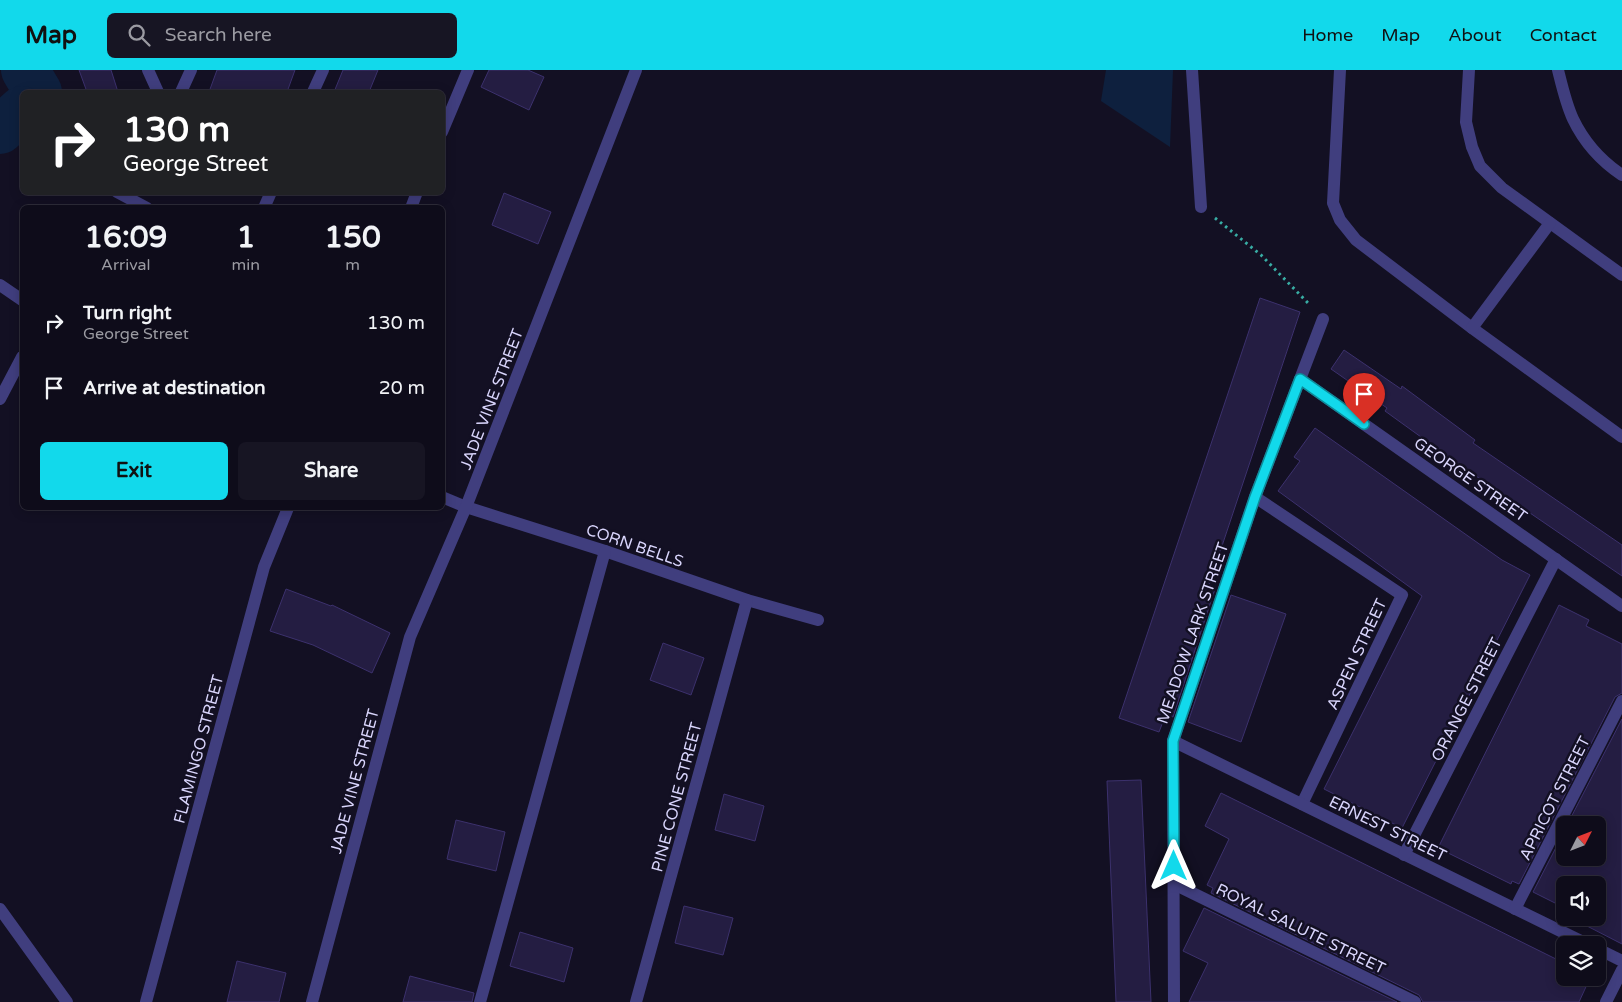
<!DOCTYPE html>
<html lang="en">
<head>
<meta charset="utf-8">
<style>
	:root { --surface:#0e0c1a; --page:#171523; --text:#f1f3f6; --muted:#9b9ba2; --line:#2e2c39; --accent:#12d9eb }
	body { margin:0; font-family:"Varela Round",sans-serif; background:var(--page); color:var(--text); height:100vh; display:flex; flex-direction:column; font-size:19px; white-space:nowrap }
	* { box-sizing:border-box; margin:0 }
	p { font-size:16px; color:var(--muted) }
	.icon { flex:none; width:28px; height:28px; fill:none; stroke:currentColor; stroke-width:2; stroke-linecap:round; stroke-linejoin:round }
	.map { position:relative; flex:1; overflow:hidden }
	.side { position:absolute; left:20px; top:135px; width:425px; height:305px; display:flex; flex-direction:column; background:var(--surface); border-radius:8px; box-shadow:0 2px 12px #0003,0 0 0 1px var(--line) }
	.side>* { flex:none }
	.guide { position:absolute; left:20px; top:20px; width:425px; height:105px; border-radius:8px; box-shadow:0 2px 12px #0003,0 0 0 1px var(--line); background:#202124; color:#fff; overflow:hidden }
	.needle { width:32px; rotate:48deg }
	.tools { position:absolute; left:1556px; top:746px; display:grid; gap:10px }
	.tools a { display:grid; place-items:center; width:50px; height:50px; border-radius:8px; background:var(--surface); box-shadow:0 2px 12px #0003,0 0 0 1px var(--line); font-size:25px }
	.pin { position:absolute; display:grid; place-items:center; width:42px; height:42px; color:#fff; margin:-51px -21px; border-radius:50% 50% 50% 0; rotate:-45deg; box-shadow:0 0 5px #0007 }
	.pin .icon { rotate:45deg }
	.me { position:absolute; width:55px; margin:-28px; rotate:0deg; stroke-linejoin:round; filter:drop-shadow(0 0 4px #0008) }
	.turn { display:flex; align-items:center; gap:18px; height:105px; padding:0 20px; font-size:22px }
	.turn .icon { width:65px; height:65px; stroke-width:2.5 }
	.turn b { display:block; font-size:35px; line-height:42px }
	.eta { display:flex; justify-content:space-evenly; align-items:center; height:85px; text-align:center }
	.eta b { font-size:30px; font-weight:700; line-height:35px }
	.button { display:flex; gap:10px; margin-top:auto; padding:10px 20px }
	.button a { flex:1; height:58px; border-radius:8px; background:var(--accent); color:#111; font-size:20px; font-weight:700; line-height:58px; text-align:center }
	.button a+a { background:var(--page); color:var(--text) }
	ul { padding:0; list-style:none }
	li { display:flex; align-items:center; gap:15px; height:65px; padding:0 20px }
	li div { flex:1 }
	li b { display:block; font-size:19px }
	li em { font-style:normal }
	header { display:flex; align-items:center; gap:30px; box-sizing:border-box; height:70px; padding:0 25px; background:var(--accent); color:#111 }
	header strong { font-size:24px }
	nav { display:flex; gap:28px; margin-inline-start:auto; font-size:18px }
	.search { width:350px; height:45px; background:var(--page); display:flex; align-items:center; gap:12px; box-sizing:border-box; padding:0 18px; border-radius:8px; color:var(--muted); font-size:19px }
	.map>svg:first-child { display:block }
	.water { fill:#0e203e }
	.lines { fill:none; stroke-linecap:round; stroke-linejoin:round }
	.river { stroke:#0e203e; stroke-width:48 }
	.building { fill:#241d42; stroke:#3c316d }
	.path { stroke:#38ada4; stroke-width:3; stroke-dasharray:2.5 4; stroke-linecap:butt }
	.street { stroke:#403e7e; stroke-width:12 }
	.route-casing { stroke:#0c8d99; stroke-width:12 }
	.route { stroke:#12d9eb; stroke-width:9 }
	.labels { text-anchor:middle; stroke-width:5; stroke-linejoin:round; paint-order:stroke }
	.street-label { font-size:16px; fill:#d9d5fc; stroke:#131023 }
</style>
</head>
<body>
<header>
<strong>Map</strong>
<div class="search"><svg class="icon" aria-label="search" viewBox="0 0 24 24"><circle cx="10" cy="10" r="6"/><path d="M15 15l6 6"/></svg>Search here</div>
<nav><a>Home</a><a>Map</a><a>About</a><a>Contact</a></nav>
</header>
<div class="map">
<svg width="1622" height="932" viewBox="0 0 1622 932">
	<rect width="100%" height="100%" fill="#131023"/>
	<!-- water -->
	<path class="water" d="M1106,0H1173L1170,77L1101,31Z"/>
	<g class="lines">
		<!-- river -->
		<g class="river">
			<path d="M25,0L38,22"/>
			<path d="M0,60L22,40"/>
		</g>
	</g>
	<!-- building -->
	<g class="building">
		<path d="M79,0H111L118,22H87Z"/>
		<path d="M217,0H295L287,22H209Z"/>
		<path d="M343,0H378L369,22H334Z"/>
		<path d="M489,0H528L544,7L529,40L481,17Z"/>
		<path d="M504,123L551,142L538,174L492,155Z"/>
		<path d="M1260,228L1300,242L1208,518L1209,517L1215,519L1173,647L1166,644L1159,662L1119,648Z"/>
		<path d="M1344,280L1401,319L1402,316L1475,370L1473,373L1622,475V506L1457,393L1385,341L1387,338L1331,299Z"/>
		<path d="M1315,358L1502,490L1530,505L1402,758L1324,719L1422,526L1278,421L1300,391L1294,387Z"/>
		<path d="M286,519L331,536L332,535L390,563L372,603L313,575L270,561Z"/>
		<path d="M1231,525L1286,544L1241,672L1188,652Z"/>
		<path d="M1559,535L1589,550L1586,556L1622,574V623L1615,627L1519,814L1512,811L1511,814L1438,778Z"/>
		<path d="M663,573L704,588L691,625L650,610Z"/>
		<path d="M1622,649V874L1587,856L1590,851L1584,848H1598V815H1565V838L1533,822L1565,760V788H1598V755H1567Z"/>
		<path d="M1141,710L1151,932H1116L1107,711Z"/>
		<path d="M1221,723L1564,893L1558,908H1590L1579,932H1423L1419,925L1211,823L1213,818L1207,815L1229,769L1205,756Z"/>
		<path d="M724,724L764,736L755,771L715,760Z"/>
		<path d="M456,750L505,762L496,801L447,789Z"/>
		<path d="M684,836L733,848L723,885L675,873Z"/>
		<path d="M1204,838L1397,932H1189L1208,893L1183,881Z"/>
		<path d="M520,862L573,878L564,912L510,896Z"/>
		<path d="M237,891L286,903L279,932H227Z"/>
		<path d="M410,906L474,923L472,932H403Z"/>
	</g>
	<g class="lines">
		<!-- path -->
		<path class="path" d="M1215,148L1261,185L1310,235"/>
		<!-- street -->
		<g class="street">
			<path d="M148,0L158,22"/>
			<path d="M1192,0L1201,137"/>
			<path d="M1340,0L1333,133L1340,150L1356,170L1472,258L1622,367"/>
			<path d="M1469,0L1466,52L1472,77L1480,96L1502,118L1622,205"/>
			<path d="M1558,0C1562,16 1566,34 1573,49C1584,72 1601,91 1622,105"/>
			<path d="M181,22L191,0"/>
			<path d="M313,22L323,0"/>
			<path d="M442,62L468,0"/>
			<path d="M117,122L147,138"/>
			<path d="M264,138L271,122"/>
			<path d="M411,138L417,122"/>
			<path d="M0,215L22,230"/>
			<path d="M1472,258L1550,153"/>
			<path d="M1300,309L1622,536"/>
			<path d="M0,329L22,287"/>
			<path d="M442,427L466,437L605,481L747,530L818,550"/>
			<path d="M1255,427L1402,525L1302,734"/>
			<path d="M1173,671L1589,875"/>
			<path d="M1404,785L1556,489"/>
			<path d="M1174,814L1415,932"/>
			<path d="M0,839L67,932"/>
			<path d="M1515,839L1622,631"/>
			<path d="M1598,879L1622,891"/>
			<path d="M146,932L264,497L288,438"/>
			<path d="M312,932L410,567L466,437L636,0"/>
			<path d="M480,932L605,481"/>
			<path d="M636,932L747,530"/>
			<path d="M1174,932L1173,671L1255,427L1323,249"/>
			<path d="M1606,932L1622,900"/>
		</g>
	</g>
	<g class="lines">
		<!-- route casing -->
		<g class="route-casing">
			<path id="route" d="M1174,796L1173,671L1255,427L1300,309L1364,354"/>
		</g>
		<!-- route -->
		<use href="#route" class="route"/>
	</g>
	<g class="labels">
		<!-- street labels -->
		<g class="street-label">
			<text transform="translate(491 329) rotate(-69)" y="6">JADE VINE STREET</text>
			<text transform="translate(1471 409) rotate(35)" y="6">GEORGE STREET</text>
			<text transform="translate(635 475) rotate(19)" y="6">CORN BELLS</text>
			<text transform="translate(1192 563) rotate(-71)" y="6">MEADOW LARK STREET</text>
			<text transform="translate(1356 584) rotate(-65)" y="6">ASPEN STREET</text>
			<text transform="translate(1466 629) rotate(-63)" y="6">ORANGE STREET</text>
			<text transform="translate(198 679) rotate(-75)" y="6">FLAMINGO STREET</text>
			<text transform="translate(354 711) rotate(-75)" y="6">JADE VINE STREET</text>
			<text transform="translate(676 727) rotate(-75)" y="6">PINE CONE STREET</text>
			<text transform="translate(1554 728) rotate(-63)" y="6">APRICOT STREET</text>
			<text transform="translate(1388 758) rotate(26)" y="6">ERNEST STREET</text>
			<text transform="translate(1301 858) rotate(26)" y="6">ROYAL SALUTE STREET</text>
		</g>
	</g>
</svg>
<div class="tools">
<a><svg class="needle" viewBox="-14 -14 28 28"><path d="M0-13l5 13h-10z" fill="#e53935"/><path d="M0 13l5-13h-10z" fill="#9b9ba2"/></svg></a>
<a><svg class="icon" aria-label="sound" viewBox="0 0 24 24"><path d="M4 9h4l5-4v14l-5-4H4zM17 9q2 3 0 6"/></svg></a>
<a><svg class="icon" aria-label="layers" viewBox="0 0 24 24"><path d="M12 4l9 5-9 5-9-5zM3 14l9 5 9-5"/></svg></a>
</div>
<div class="pin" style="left:1364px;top:354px;background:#d93025"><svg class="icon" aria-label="arrive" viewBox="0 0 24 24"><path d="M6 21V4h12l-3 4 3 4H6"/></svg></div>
<svg class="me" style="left:1174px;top:796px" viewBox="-20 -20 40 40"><path d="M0-17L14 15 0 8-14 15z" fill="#12d9eb" stroke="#fff" stroke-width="4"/></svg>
<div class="guide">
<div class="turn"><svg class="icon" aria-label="right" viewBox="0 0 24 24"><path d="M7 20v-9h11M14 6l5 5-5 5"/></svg><div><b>130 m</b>George Street</div></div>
</div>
<section class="side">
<div class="eta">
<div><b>16:09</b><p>Arrival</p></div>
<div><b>1</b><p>min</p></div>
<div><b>150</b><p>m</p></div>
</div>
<ul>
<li><svg class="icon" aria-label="right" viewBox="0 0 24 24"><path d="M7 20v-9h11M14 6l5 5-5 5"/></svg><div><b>Turn right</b><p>George Street</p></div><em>130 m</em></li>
<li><svg class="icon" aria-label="arrive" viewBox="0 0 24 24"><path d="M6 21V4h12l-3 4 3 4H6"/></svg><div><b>Arrive at destination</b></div><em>20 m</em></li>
</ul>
<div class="button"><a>Exit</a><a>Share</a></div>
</section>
</div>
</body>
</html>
